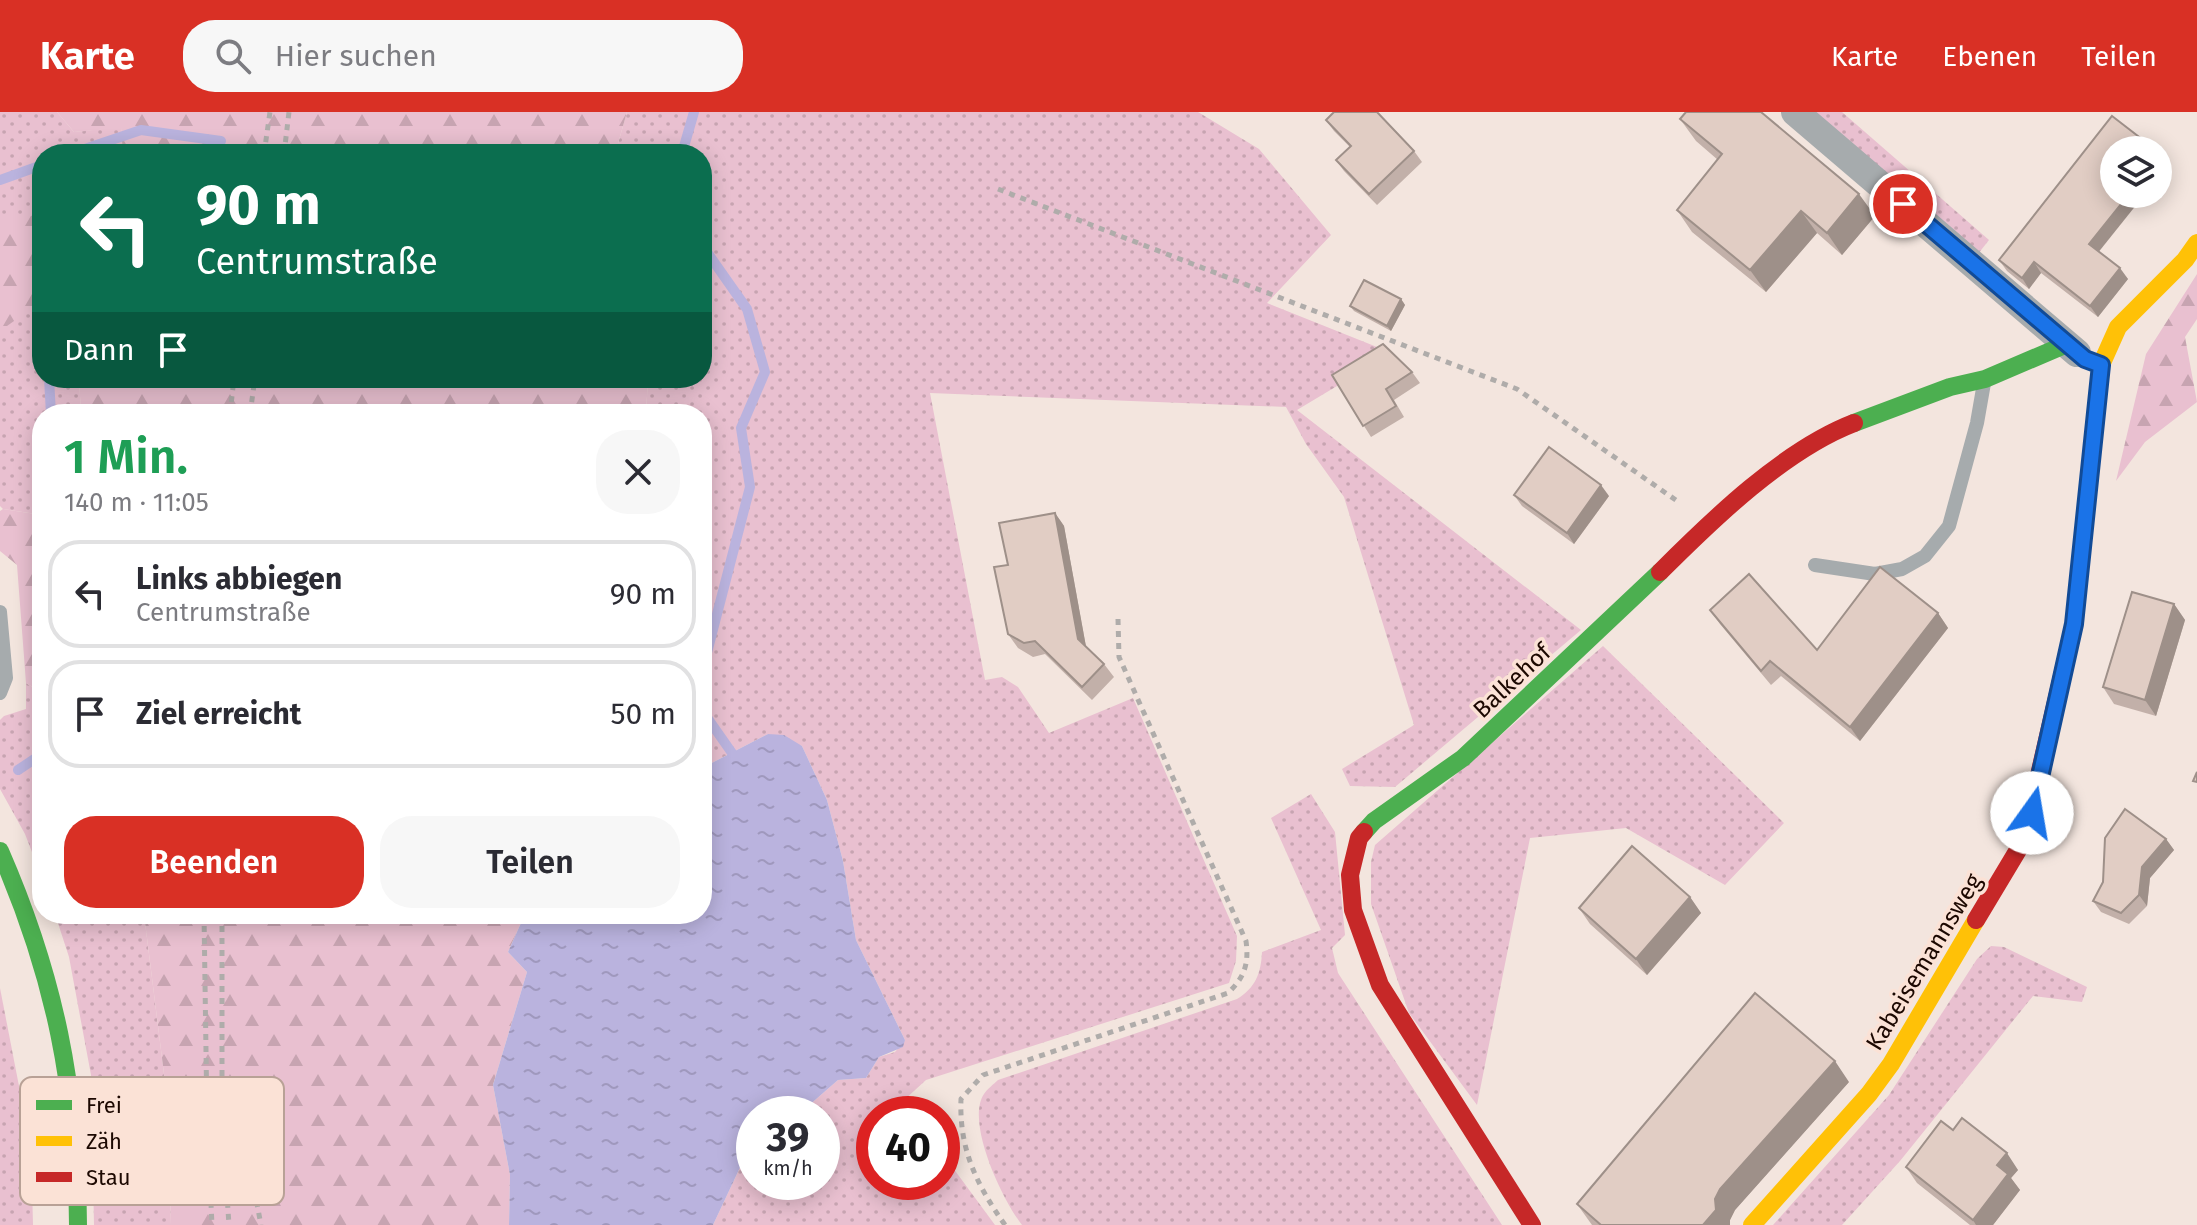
<!DOCTYPE html>
<html lang="de">
<head>
<meta charset="utf-8">
<style>
	:root { --surface:#fff; --page:#f7f7f7; --text:#2b2b33; --muted:#7c7c81; --line:#e1e1e2; --accent:#d93025 }
	body { margin:0; font-family:"Fira Sans",sans-serif; background:var(--page); color:var(--text); height:100vh; display:flex; flex-direction:column; font-size:30px; white-space:nowrap }
	* { box-sizing:border-box; margin:0 }
	p { font-size:26px; color:var(--muted) }
	.icon { flex:none; width:44px; height:44px; fill:none; stroke:currentColor; stroke-width:2; stroke-linecap:round; stroke-linejoin:round }
	.map { position:relative; flex:1; overflow:hidden }
	.panel { position:absolute; left:32px; top:292px; width:680px; height:520px; display:flex; flex-direction:column; background:var(--surface); border-radius:32px; box-shadow:0 4px 20px #0003 }
	.panel>* { flex:none }
	.guide { position:absolute; left:32px; top:32px; width:680px; height:244px; border-radius:32px; box-shadow:0 4px 20px #0003; background:#0b6e4f; color:#fff; overflow:hidden }
	.tools { position:absolute; left:2100px; top:24px; display:grid; gap:16px }
	.tools a { display:grid; place-items:center; width:72px; height:72px; border-radius:50%; background:var(--surface); box-shadow:0 4px 20px #0003; font-size:40px }
	.speed { position:absolute; left:736px; top:984px; display:flex; gap:16px; font-size:40px; font-weight:700; text-align:center }
	.speed>* { display:grid; place-content:center; width:104px; height:104px; border-radius:50%; background:var(--surface); box-shadow:0 4px 20px #0003; line-height:1 }
	.speed small { font-size:20px; font-weight:400 }
	.speed .limit { border:12px solid #d22; background:#fff; color:#111 }
	.pin { position:absolute; display:grid; place-items:center; width:68px; height:68px; color:#fff; margin:-34px; border:4px solid #fff; border-radius:50%; box-shadow:0 2px 8px #0007 }
	.me { position:absolute; width:88px; margin:-44px; rotate:13deg; stroke-linejoin:round; filter:drop-shadow(0 0 6px #0008) }
	.turn { display:flex; align-items:center; gap:28px; height:168px; padding:0 32px; font-size:36px }
	.turn .icon { width:104px; height:104px; stroke-width:2.5 }
	.turn b { display:block; font-size:56px; line-height:68px }
	.then { display:flex; align-items:center; height:76px; padding:0 32px; background:#0003; gap:16px; font-size:30px }
	.round { display:grid; place-items:center; flex:none; width:84px; height:84px; border-radius:32px; background:var(--page) }
	.head { display:flex; align-items:center; justify-content:space-between; height:136px; padding:0 32px }
	h1 { font-size:48px; font-weight:600; line-height:60px; color:#1e9e55 }
	.button { display:flex; gap:16px; margin-top:auto; padding:16px 32px }
	.button a { flex:1; height:92px; border-radius:32px; background:var(--accent); color:#fff; font-size:32px; font-weight:600; line-height:92px; text-align:center }
	.button a+a { background:var(--page); color:var(--text) }
	ul { padding:0; list-style:none }
	li { display:flex; align-items:center; gap:24px; height:108px; margin:0 16px 12px; padding:0 16px; border:4px solid var(--line); border-radius:32px }
	li div { flex:1 }
	li b { display:block; font-size:30px }
	li em { font-style:normal }
	header { display:flex; align-items:center; gap:48px; box-sizing:border-box; height:112px; padding:0 40px; background:var(--accent); color:#fff }
	header strong { font-size:38px }
	nav { display:flex; gap:44px; margin-inline-start:auto; font-size:28px }
	.search { width:560px; height:72px; background:var(--page); display:flex; align-items:center; gap:20px; box-sizing:border-box; padding:0 28px; border-radius:32px; color:var(--muted); font-size:30px }
	.map>svg:first-child { display:block }
	.grass { fill:url(#grass-dots) }
	.forest { fill:url(#forest-firs) }
	.water { fill:url(#water-ripples) }
	.lines { fill:none; stroke-linecap:round; stroke-linejoin:round }
	.stream { stroke:#bab3de; stroke-width:10 }
	.path { stroke:#afacaa; stroke-width:5; stroke-dasharray:6 6; stroke-linecap:butt }
	.lane { stroke:#a6abad; stroke-width:14 }
	.street { stroke:#a6abad; stroke-width:28 }
	.fast { stroke:#4caf50; stroke-width:18 }
	.slow { stroke:#ffc107; stroke-width:18 }
	.jam { stroke:#c62828; stroke-width:18 }
	.wall { fill:#c2b0a9 }
	.shaded-wall { fill:#9e9089 }
	.building { fill:#e1cdc4; stroke:#9e9089; stroke-width:2 }
	.route-casing { stroke:#114b97; stroke-width:20 }
	.route { stroke:#1a73e8; stroke-width:14 }
	.labels { text-anchor:middle; stroke-width:7; stroke-linejoin:round; paint-order:stroke }
	.street-label { font-size:24px; fill:#1c0801; stroke:#fbe2d6 }
	.key { fill:#fbe2d6; stroke:#b8a196; stroke-width:2 }
	.key-label { font-size:22px; fill:#1c0801 }
</style>
</head>
<body>
<header>
<strong>Karte</strong>
<div class="search"><svg class="icon" aria-label="search" viewBox="0 0 24 24"><circle cx="10" cy="10" r="6"/><path d="M15 15l6 6"/></svg>Hier suchen</div>
<nav><a>Karte</a><a>Ebenen</a><a>Teilen</a></nav>
</header>
<div class="map">
<svg width="2197" height="1113" viewBox="0 0 2197 1113">
	<defs>
		<pattern id="grass-dots" width="8" height="8" patternUnits="userSpaceOnUse" patternTransform="scale(2)"><rect width="8" height="8" fill="#e9c0d0"/><path d="M2 2h.1M6 6h.1" fill="none" stroke="#c7a4b1" stroke-width="1.8" stroke-linecap="round"/></pattern>
		<pattern id="forest-firs" width="22" height="20" patternUnits="userSpaceOnUse" patternTransform="scale(2)"><rect width="22" height="20" fill="#e9c0d0"/><path d="M5 1l3.5 6h-7zM16 11l3.5 6h-7z" fill="#c7a4b1"/></pattern>
		<pattern id="water-ripples" width="26" height="14" patternUnits="userSpaceOnUse" patternTransform="scale(2)"><rect width="26" height="14" fill="#bab3de"/><path d="M2 4q2-2 4 0t4 0M15 11q2-2 4 0t4 0" fill="none" stroke="#9f98bd"/></pattern>
	</defs>
	<rect width="100%" height="100%" fill="#f3e5de"/>
	<!-- grass -->
	<g class="grass">
		<path d="M0,0H57L74,20L121,15L123,42H42V266H79L81,302H42V403L3,397L0,394Z"/>
		<path d="M627,0H1198L1259,37L1331,123L1267,191L1392,241L1297,298L1581,518L1395,675L1350,674L1342,657L1414,613L1344,385L1306,332L1286,295L930,281L985,568L1002,565L1018,575L1049,621L1133,586L1237,824L1236,849L1229,871L926,968L903,989L913,1002H874V1070H942V1041L995,1113H713L744,1047L754,1033V1070H822V1002H799L838,968L866,966L879,945L895,940L905,928L856,828L843,749L827,688L802,634L768,622L702,656V302H646L648,266H702V42H615Z"/>
		<path d="M1813,0H1842L1989,128L1978,142Z"/>
		<path d="M1603,534L1784,711L1725,773L1626,716L1530,726L1477,993L1409,901L1371,792V750L1375,733Z"/>
		<path d="M26,571L42,581V766L25,722L0,677V608L4,604L26,597Z"/>
		<path d="M1311,682L1335,720L1345,823L1332,836L1338,861L1502,1113H1022C1003,1089 965,1010 984,982C987,977 994,972 998,968L1237,887C1255,876 1261,862 1262,840L1321,818L1271,706Z"/>
		<path d="M55,802H144L168,994L171,1113H94L91,963L69,845Z"/>
		<path d="M1991,834L2004,835L2087,875L2082,890L2033,884L1900,1049L1842,1113H1773L1889,983L1977,847Z"/>
		<path d="M0,876L31,1036L33,1113H0Z"/>
	</g>
	<!-- forest -->
	<g class="forest">
		<path d="M57,0H627L615,42H123L121,16L74,20Z"/>
		<path d="M42,103V189L7,214H0V109L14,105Z"/>
		<path d="M2197,162V207L2185,225L2197,290L2145,330L2116,369L2146,242Z"/>
		<path d="M79,266H648L646,302H81Z"/>
		<path d="M3,397L42,403V581L26,571L17,453L0,439V399Z"/>
		<path d="M144,802H525L508,840L527,860L493,973L510,1063L509,1113H171L168,994Z"/>
	</g>
	<!-- water -->
	<path class="water" d="M768,622L784,623L802,634L827,688L843,749L856,828L905,928L903,935L879,945L866,966L838,968L799,1002H754V1033L744,1047L713,1113H509L510,1063L493,973L527,860L508,840L525,802H702V656Z"/>
	<g class="lines">
		<!-- stream -->
		<g class="stream">
			<path d="M70,42L141,18L221,29"/>
			<path d="M678,42L683,38L694,0"/>
			<path d="M39,55L42,119"/>
			<path d="M0,68L42,53"/>
			<path d="M702,133L747,197L765,260L741,316L750,375L703,556L706,604L732,641"/>
			<path d="M49,266L51,302"/>
			<path d="M18,658L42,642"/>
		</g>
		<!-- path -->
		<g class="path">
			<path d="M264,42L270,0"/>
			<path d="M284,42L289,0"/>
			<path d="M998,77L1517,277L1680,391"/>
			<path d="M230,302L234,266"/>
			<path d="M250,302L255,266"/>
			<path d="M204,802L207,1007L212,1113"/>
			<path d="M222,802V1008L229,1113"/>
			<path d="M224,1012L254,1076L261,1113"/>
			<path d="M1005,1113C977,1073 959,1038 961,987L983,963L1228,881C1245,865 1249,851 1246,829L1119,545L1118,507"/>
		</g>
		<!-- lane -->
		<g class="lane">
			<path d="M1815,453L1875,462L1902,457L1925,444L1949,414L1977,311L1984,271"/>
			<path d="M0,500L6,566L0,581"/>
		</g>
		<!-- street -->
		<path class="street" d="M1795,0L2077,241"/>
		<!-- fast -->
		<g class="fast">
			<path d="M1854,311L1950,275L1985,267L2067,232"/>
			<path d="M1364,720L1374,709L1463,646L1660,460"/>
			<path d="M0,739C55,865 77,976 78,1113"/>
		</g>
		<!-- slow -->
		<g class="slow">
			<path d="M2076,493L2101,253L2118,215L2185,148L2197,131"/>
			<path d="M1752,1113L1869,982L1891,952L1976,808"/>
		</g>
		<!-- jam -->
		<g class="jam">
			<path d="M1660,460C1713,407 1784,338 1854,311"/>
			<path d="M1364,720L1359,726L1350,763L1353,798L1380,873L1532,1113"/>
			<path d="M1976,808L2024,728L2074,512L2076,493"/>
		</g>
	</g>
	<!-- wall -->
	<g class="wall">
		<path d="M1680,7L1875,104L1842,143L1817,121L1766,180L1692,120L1677,98L1718,48L1696,29Z"/>
		<path d="M1326,8L1414,39L1422,50L1377,93L1344,59L1336,48L1350,35L1334,19Z"/>
		<path d="M2099,140L2128,167L2098,205L2041,161L2029,177L2007,159L1999,148Z"/>
		<path d="M1401,187L1405,193L1391,219L1354,199L1350,194Z"/>
		<path d="M1412,260L1420,271L1394,288L1404,305L1371,325L1332,263Z"/>
		<path d="M1514,383L1609,384L1574,432L1522,394Z"/>
		<path d="M1055,401L1064,414L1086,535L1104,552L1114,565L1092,588L1045,542L1033,545L1018,536L1008,522V453Z"/>
		<path d="M2174,492L2185,508L2156,604L2114,592L2103,575Z"/>
		<path d="M1710,498L1817,538L1938,501L1948,516L1860,629L1781,564L1771,573L1720,512Z"/>
		<path d="M2166,727L2174,738L2150,766L2147,794L2129,812L2101,800L2093,789Z"/>
		<path d="M1690,785L1701,801L1647,863L1590,812L1579,796Z"/>
		<path d="M1849,970L1735,1098L1730,1108V1113H1592L1577,1092Z"/>
		<path d="M1953,1018L2018,1058L2011,1066L2020,1078L1993,1113H1970L1917,1071L1906,1055Z"/>
	</g>
	<!-- shaded-wall -->
	<g class="shaded-wall">
		<path d="M2161,42L2168,53L2158,66V45Z"/>
		<path d="M1859,82L1875,104L1842,143L1827,121Z"/>
		<path d="M2129,82H2145L2097,142L2089,132Z"/>
		<path d="M1801,99L1817,121L1766,180L1750,158Z"/>
		<path d="M2034,150L2041,161L2029,177L2022,166Z"/>
		<path d="M2120,156L2128,167L2098,205L2090,194Z"/>
		<path d="M1401,187L1405,193L1391,219L1387,214Z"/>
		<path d="M1601,373L1609,384L1574,432L1567,421Z"/>
		<path d="M1055,401L1064,414L1087,540L1078,527Z"/>
		<path d="M2174,492L2185,508L2156,604L2145,588Z"/>
		<path d="M1938,501L1948,516L1860,629L1850,615Z"/>
		<path d="M2166,727L2174,738L2150,766L2147,794L2139,783L2142,755Z"/>
		<path d="M1690,785L1701,801L1647,863L1636,847Z"/>
		<path d="M1835,949L1849,970L1735,1098L1730,1108V1113H1703L1720,1077Z"/>
		<path d="M2007,1041L2018,1058L2011,1066L2020,1078L1993,1113H1976L1973,1108L1997,1053Z"/>
	</g>
	<!-- building -->
	<g class="building">
		<path d="M1334,0H1377L1414,39L1369,82L1336,48L1351,34L1326,8Z"/>
		<path d="M1686,0H1761L1859,82L1827,121L1801,99L1750,158L1677,98L1722,42L1680,7Z"/>
		<path d="M2112,4L2156,38H2114V82H2129L2089,132L2120,156L2090,194L2034,150L2022,166L1999,148Z"/>
		<path d="M1364,168L1401,187L1387,214L1350,194Z"/>
		<path d="M1383,232L1412,260L1386,277L1396,294L1363,314L1332,263Z"/>
		<path d="M1549,335L1601,373L1567,421L1514,383Z"/>
		<path d="M1055,401L1078,527L1104,552L1082,575L1035,529L1024,531L1008,522L994,455L1008,453L999,411Z"/>
		<path d="M1880,455L1938,501L1850,615L1770,549L1761,559L1710,498L1749,462L1817,538Z"/>
		<path d="M2132,480L2174,492L2145,588L2103,575Z"/>
		<path d="M2197,660V670L2193,669Z"/>
		<path d="M2125,697L2166,727L2142,755L2139,783L2121,801L2093,789L2103,770L2105,726Z"/>
		<path d="M1632,734L1690,785L1636,847L1579,796Z"/>
		<path d="M1755,881L1835,949L1720,1077L1715,1087L1716,1098L1703,1113H1601L1577,1092Z"/>
		<path d="M1962,1006L2007,1041L1997,1053L2008,1062L1973,1108L1906,1055L1941,1009L1953,1018Z"/>
	</g>
	<g class="lines">
		<!-- route casing -->
		<g class="route-casing">
			<path id="route" d="M1903,92L2085,247L2101,253L2074,512L2032,701"/>
		</g>
		<!-- route -->
		<use href="#route" class="route"/>
	</g>
	<g class="labels">
		<!-- street labels -->
		<g class="street-label">
			<text transform="translate(1512 569) rotate(-43)" y="8">Balkehof</text>
			<text transform="translate(1924 850) rotate(-59)" y="8">Kabeisemannsweg</text>
		</g>
	</g>
	<!-- legend -->
	<rect x="20" y="965" width="264" height="128" rx="12" class="key"/>
	<rect x="36" y="988" width="36" height="10" fill="#4caf50"/>
	<rect x="36" y="1024" width="36" height="10" fill="#ffc107"/>
	<rect x="36" y="1060" width="36" height="10" fill="#c62828"/>
	<g class="key-label">
		<text x="86" y="1001">Frei</text>
		<text x="86" y="1037">Zäh</text>
		<text x="86" y="1073">Stau</text>
	</g>
</svg>
<div class="tools">
<a><svg class="icon" aria-label="layers" viewBox="0 0 24 24"><path d="M12 4l9 5-9 5-9-5zM3 14l9 5 9-5"/></svg></a>
</div>
<div class="speed"><div>39<small>km/h</small></div><div class="limit">40</div></div>
<div class="pin" style="left:1903px;top:92px;background:#d93025"><svg class="icon" aria-label="arrive" viewBox="0 0 24 24"><path d="M6 21V4h12l-3 4 3 4H6"/></svg></div>
<svg class="me" style="left:2032px;top:701px" viewBox="-20 -20 40 40"><circle r="19" fill="#fff"/><path d="M0-13L10 11 0 6-10 11z" fill="#1a73e8"/></svg>
<div class="guide">
<div class="turn"><svg class="icon" aria-label="left" viewBox="0 0 24 24"><path d="M17 20v-9H6M10 6l-5 5 5 5"/></svg><div><b>90 m</b>Centrumstraße</div></div>
<div class="then">Dann<svg class="icon" aria-label="arrive" viewBox="0 0 24 24"><path d="M6 21V4h12l-3 4 3 4H6"/></svg></div>
</div>
<section class="panel">
<div class="head"><div><h1>1 Min.</h1><p>140 m · 11:05</p></div><a class="round"><svg class="icon" aria-label="close" viewBox="0 0 24 24"><path d="M6 6l12 12M18 6L6 18"/></svg></a></div>
<ul>
<li><svg class="icon" aria-label="left" viewBox="0 0 24 24"><path d="M17 20v-9H6M10 6l-5 5 5 5"/></svg><div><b>Links abbiegen</b><p>Centrumstraße</p></div><em>90 m</em></li>
<li><svg class="icon" aria-label="arrive" viewBox="0 0 24 24"><path d="M6 21V4h12l-3 4 3 4H6"/></svg><div><b>Ziel erreicht</b></div><em>50 m</em></li>
</ul>
<div class="button"><a>Beenden</a><a>Teilen</a></div>
</section>
</div>
</body>
</html>
